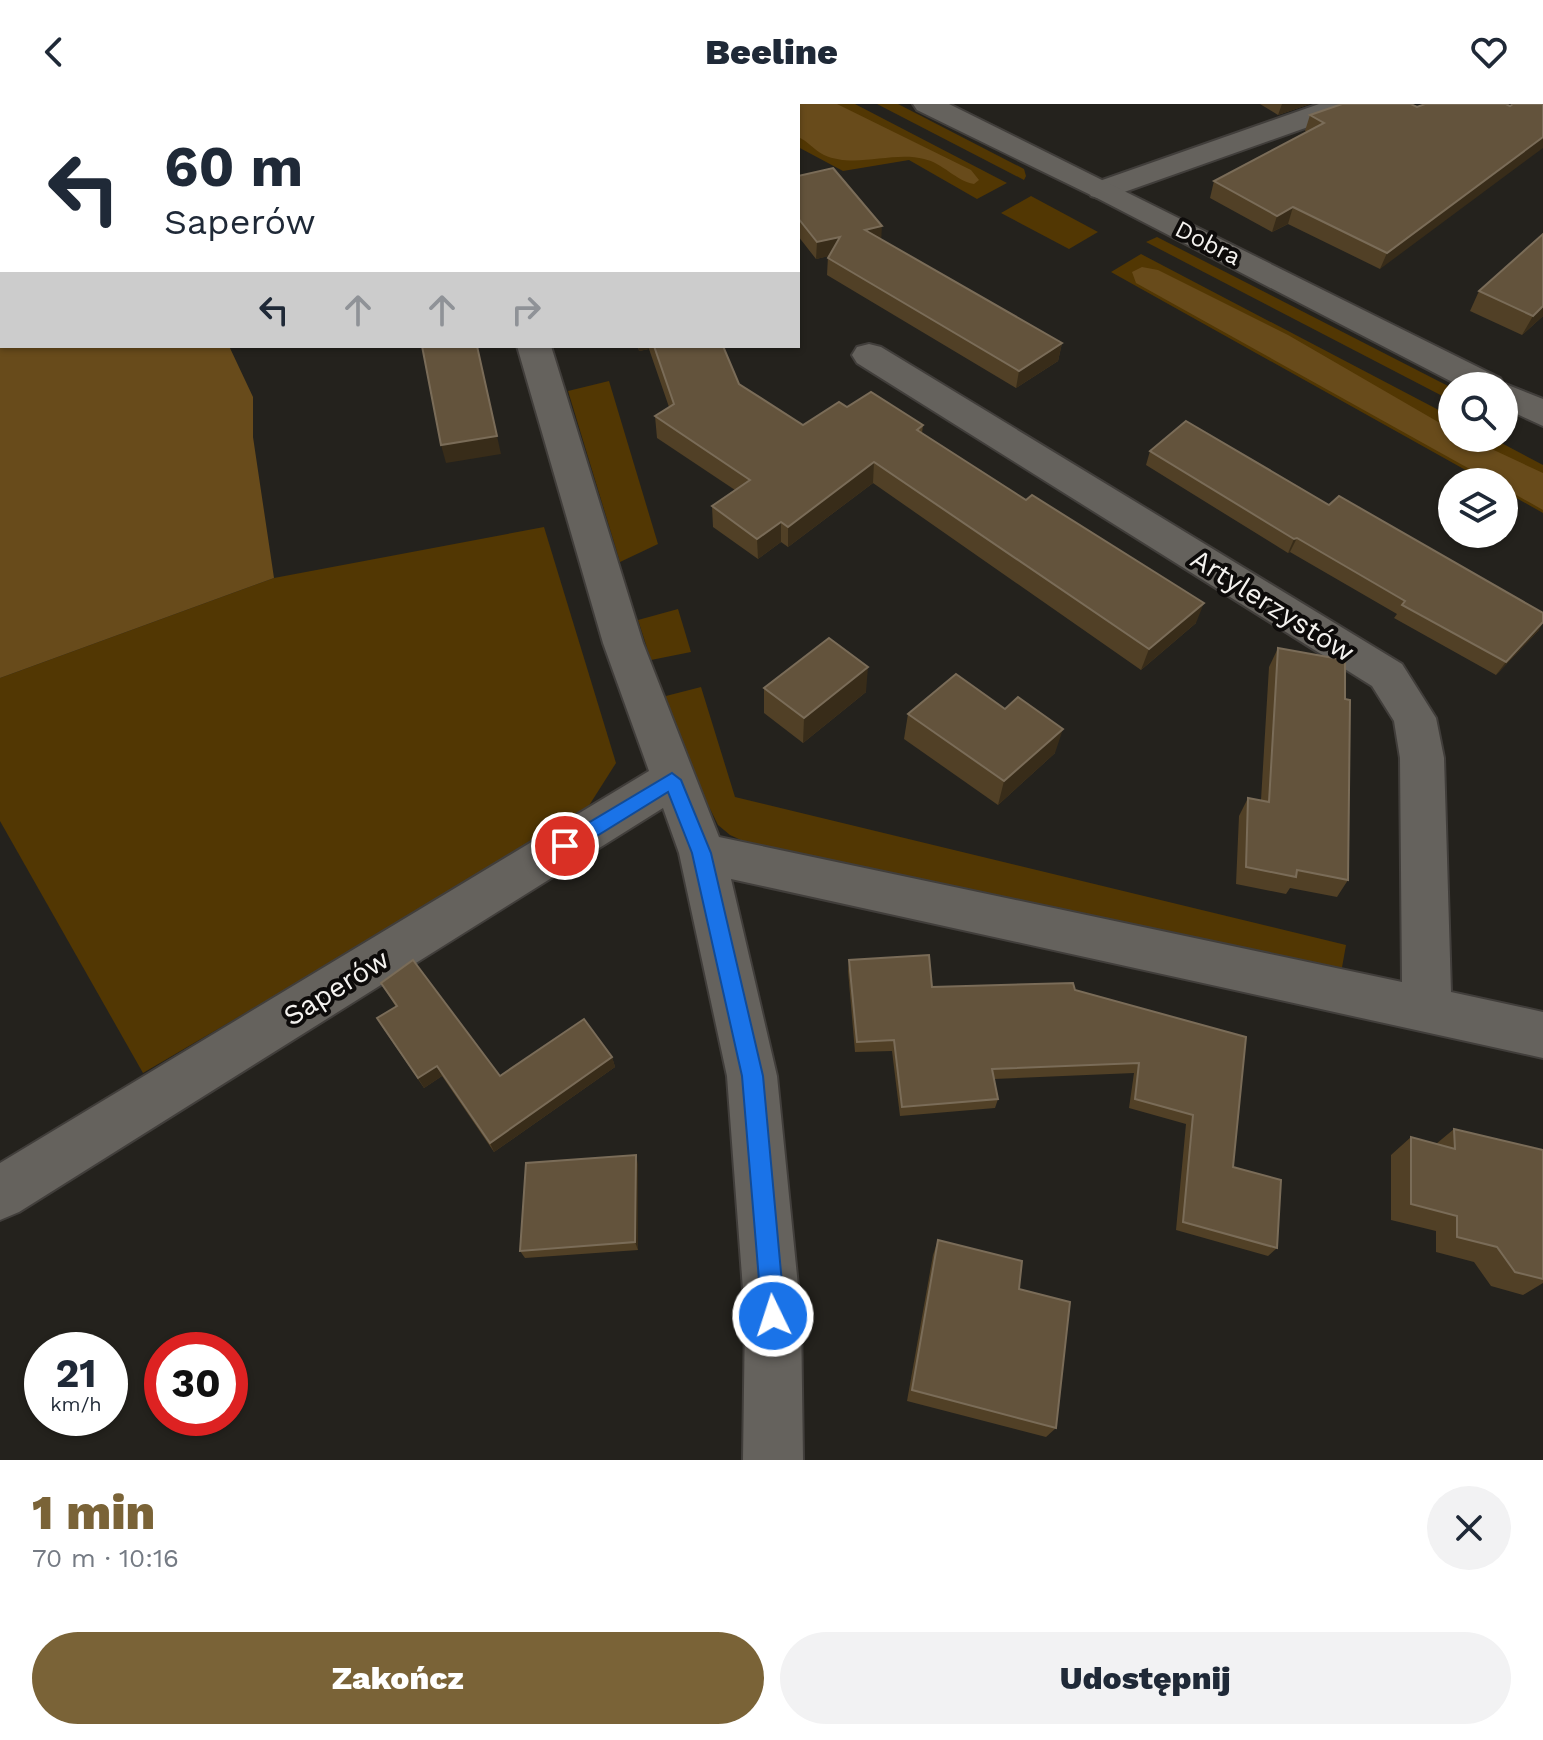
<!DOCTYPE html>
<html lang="pl">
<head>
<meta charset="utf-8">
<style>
	:root { --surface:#fff; --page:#f2f2f3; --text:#1f2937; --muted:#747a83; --accent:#7a6337 }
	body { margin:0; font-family:"Work Sans",sans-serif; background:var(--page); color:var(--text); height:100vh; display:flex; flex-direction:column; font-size:30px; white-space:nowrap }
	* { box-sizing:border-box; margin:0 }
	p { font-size:26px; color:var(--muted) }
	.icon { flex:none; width:44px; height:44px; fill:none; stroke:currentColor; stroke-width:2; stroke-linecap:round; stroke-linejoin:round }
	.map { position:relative; height:1356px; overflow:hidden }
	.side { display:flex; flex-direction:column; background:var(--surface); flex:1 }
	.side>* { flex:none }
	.hud { position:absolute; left:0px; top:0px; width:800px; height:244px; box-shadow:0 2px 6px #0004; background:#fff; color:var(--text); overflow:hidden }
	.fabs { position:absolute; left:1438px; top:268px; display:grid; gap:16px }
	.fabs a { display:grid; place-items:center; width:80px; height:80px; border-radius:50%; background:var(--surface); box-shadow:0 2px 6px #0004; font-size:40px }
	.speed { position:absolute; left:24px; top:1228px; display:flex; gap:16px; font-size:40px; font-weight:700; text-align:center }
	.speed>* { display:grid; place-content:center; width:104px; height:104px; border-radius:50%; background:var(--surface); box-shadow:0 2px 6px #0004; line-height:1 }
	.speed small { font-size:20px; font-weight:400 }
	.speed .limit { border:12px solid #d22; background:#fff; color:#111 }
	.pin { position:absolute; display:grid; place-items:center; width:68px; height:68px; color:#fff; margin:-34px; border:4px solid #fff; border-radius:50%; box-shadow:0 2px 8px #0007 }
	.me { position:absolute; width:88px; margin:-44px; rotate:356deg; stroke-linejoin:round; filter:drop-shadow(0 0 6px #0008) }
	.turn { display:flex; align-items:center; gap:28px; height:168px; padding:0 32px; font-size:36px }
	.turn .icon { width:104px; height:104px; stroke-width:2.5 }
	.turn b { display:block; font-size:56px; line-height:68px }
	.lanes { display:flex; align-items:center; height:76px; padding:0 32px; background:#0003; justify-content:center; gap:40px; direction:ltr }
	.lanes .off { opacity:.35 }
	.round { display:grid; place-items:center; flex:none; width:84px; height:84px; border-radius:42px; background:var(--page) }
	.head { display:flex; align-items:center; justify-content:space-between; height:136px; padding:0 32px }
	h1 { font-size:48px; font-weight:800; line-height:60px; color:var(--accent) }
	.button { display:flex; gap:16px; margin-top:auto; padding:16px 32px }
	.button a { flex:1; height:92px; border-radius:48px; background:var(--accent); color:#fff; font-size:32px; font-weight:800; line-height:92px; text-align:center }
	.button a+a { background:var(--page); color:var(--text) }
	header { display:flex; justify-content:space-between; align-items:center; height:104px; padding:0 32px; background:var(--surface); font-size:36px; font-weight:800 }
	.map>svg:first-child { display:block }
	.green { fill:#523703 }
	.forest { fill:#684b1b }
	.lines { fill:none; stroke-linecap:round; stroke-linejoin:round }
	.minor-casing { stroke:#413e3b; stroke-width:4 }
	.tertiary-casing { stroke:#413e3b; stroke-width:4 }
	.minor { fill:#65625d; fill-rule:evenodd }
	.tertiary { fill:#65625d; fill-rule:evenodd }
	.wall { fill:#514026 }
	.shaded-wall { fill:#382c19 }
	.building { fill:#63533c; stroke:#7a6c58; stroke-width:2 }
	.route { fill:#1a73e8; stroke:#114b97; stroke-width:2 }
	.labels { text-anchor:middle; stroke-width:8; stroke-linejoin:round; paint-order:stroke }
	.far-street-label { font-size:24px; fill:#f4f2ef; stroke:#0d0b0a }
	.street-label { font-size:28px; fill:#f4f2ef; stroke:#0d0b0a }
</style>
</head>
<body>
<header><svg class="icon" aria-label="back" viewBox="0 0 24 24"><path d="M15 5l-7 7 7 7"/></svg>Beeline<svg class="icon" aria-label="heart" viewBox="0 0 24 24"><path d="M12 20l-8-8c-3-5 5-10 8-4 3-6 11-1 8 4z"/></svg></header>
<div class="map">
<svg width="1543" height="1356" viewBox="0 0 1543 1356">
	<rect width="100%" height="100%" fill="#24221d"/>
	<!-- green -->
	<g class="green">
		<path d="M735,0H855L1007,79L977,95L909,56L843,67L798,43V2H730Z"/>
		<path d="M877,0H898L1024,65L1026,72L1024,76Z"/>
		<path d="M1031,92L1098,128L1069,145L1001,109Z"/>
		<path d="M1157,133L1452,284V297L1146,138Z"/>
		<path d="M1141,150L1452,313V334H1492L1543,361V409L1504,387V378H1487L1111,168Z"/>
		<path d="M609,277L658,440L620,458L568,287Z"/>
		<path d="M544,423L616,659L583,711L143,969L0,717V574L274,474Z"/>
		<path d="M678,505L691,548L651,556L638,516Z"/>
		<path d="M701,583L735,693L1346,841L1341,869L756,743L730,731L718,721L677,638L662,593Z"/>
	</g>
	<!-- forest -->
	<g class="forest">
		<path d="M750,0H837L971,66L979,76L974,80C956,77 943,59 924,55C892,47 855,65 824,51C814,46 808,37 798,33V2H746Z"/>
		<path d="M0,53L2,242H229L253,293V333L274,474L0,574Z"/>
		<path d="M1142,163L1158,166L1288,231L1452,326V334H1468L1543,369V406L1504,384V378H1493L1136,179L1132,168Z"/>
	</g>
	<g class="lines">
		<!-- minor casing -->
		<g class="minor-casing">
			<g id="minor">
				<path d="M447,0H475L476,2H448Z"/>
				<path d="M1319,0H1360L1356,6L1113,92L1102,95L1091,92L1087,86L1091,80Z"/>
				<path d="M869,240L881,243L1402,560L1436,614L1444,654L1451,888L1543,908V954L731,775L777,972L801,1212L803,1356H743L745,1212L727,972L679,749L663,704L19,1108L0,1116V1059L649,667L603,539L517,242H551L643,539L719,733L1402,878L1400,654L1394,617L1372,582L857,259L852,251L857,243Z"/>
			</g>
		</g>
		<!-- tertiary casing -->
		<g class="tertiary-casing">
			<path id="tertiary" d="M913,0H949L1500,274L1503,279L1543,295V322L1504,304V282H1460L1097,94L917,6Z"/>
		</g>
		<!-- minor -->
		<use href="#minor" class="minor"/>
		<!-- tertiary -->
		<use href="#tertiary" class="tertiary"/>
	</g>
	<!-- wall -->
	<g class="wall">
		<path d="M216,0H394L396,2H219Z"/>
		<path d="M1260,0H1310L1278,11Z"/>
		<path d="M1506,0L1380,165L1288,120L1272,128L1210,94L1214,77L1307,28L1305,27L1310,11L1417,3Z"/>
		<path d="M798,72L881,136L1062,239L1058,257L1016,284L827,171L828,152L816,155L798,132Z"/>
		<path d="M1543,130V212L1522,231L1470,207L1479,187Z"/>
		<path d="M638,242H723L739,280L803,321L847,303L923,321L922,329L1196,519L1141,566L873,379L788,443L781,438L758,455L713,423L712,402L735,386L657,334L655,312L669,303L649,245L639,247Z"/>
		<path d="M1150,347L1539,526L1496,571L1394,514L1397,510L1290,448L1288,449L1146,361Z"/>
		<path d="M1278,544L1345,595L1348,776L1337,793L1290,784L1286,790L1236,780L1239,712L1248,694L1261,696L1269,563Z"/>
		<path d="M764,584L866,588L803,639L764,609Z"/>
		<path d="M1005,605L1055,649L998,701L904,635L908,610Z"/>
		<path d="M849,856L932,883L1075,886L1246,933L1233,1063L1277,1144L1268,1152L1176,1126L1186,1020L1129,1004L1134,969L994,975L998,995L995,1004L900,1012L892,947L855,948L848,867Z"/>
		<path d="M381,879L500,972L612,953L615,963L494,1048L442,972L424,984L383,924L377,914L396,903Z"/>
		<path d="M1454,1025L1543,1046V1179L1523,1191L1491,1182L1474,1158L1436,1148V1127L1391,1116V1051L1411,1033L1436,1040Z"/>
		<path d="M638,1060V1146L525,1154L520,1147Z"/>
		<path d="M938,1136L1056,1324L1046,1333L907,1297L933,1151Z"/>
	</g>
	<!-- shaded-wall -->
	<g class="shaded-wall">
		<path d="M651,0H668L669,2H651Z"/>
		<path d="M1282,0H1310L1278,11Z"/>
		<path d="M1543,33V44L1380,165L1387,149Z"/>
		<path d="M1293,103L1288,120L1272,128L1277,112Z"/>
		<path d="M882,122L881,139L865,126Z"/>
		<path d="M840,133L839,150L816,155L817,138Z"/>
		<path d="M1543,202V212L1522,231L1533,212Z"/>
		<path d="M1062,239L1058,257L1016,284L1019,267Z"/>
		<path d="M639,242H649V245L639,247Z"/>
		<path d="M497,332L501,350L446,359L441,341Z"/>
		<path d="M874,358L873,379L788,443V423Z"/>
		<path d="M781,418V438L758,455L757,435Z"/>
		<path d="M1297,434L1290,448L1288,449L1294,435Z"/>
		<path d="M1204,499L1196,519L1141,566L1149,545Z"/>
		<path d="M1543,518L1539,526L1496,571L1506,558Z"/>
		<path d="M868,563L866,588L803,639L804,614Z"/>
		<path d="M1063,625L1055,649L998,701L1004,677Z"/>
		<path d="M612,953L615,963L494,1048L490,1039Z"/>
		<path d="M437,962L442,972L424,984L418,974Z"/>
		<path d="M636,1051L638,1060V1146L635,1138Z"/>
	</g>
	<!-- building -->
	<g class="building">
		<path d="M240,0H394L396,2H242Z"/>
		<path d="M586,0H657L658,2H587Z"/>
		<path d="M1342,0H1411L1417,3L1425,0H1506L1510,2L1513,0H1543V33L1387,149L1293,103L1277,112L1214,77L1324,19L1310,11Z"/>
		<path d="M833,64L882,122L865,126L1062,239L1019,267L828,154L840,133L817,138L798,114V72Z"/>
		<path d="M1543,130V202L1533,212L1479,187Z"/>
		<path d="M422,242H477L497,332L441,341Z"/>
		<path d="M654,242H723L739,280L803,321L839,298L847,303L871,288L923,321L917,326L1026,396L1032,391L1204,499L1149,545L874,358L788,423L781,418L757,435L712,402L750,376L655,312L674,300Z"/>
		<path d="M1186,317L1329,401L1339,392L1543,509V518L1506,558L1402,501L1405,497L1297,434L1294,435L1150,347Z"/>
		<path d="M829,534L868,563L804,614L764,584Z"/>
		<path d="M1278,544L1345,556V595L1350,596L1348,776L1297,766L1296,773L1246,763L1248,694L1269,698Z"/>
		<path d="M956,570L1005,605L1018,593L1063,625L1004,677L908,610Z"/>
		<path d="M929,851L932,883L1073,879L1075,886L1246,933L1233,1063L1281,1076L1277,1144L1183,1118L1193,1011L1135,995L1139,959L992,965L998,995L902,1003L894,936L857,938L849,856Z"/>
		<path d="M413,856L500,972L584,915L612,953L490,1039L437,962L418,974L377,914L397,902L381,879Z"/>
		<path d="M1454,1025L1543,1046V1175L1515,1168L1497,1143L1457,1133V1112L1411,1100V1033L1455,1045Z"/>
		<path d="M636,1051L635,1138L520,1147L526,1059Z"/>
		<path d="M938,1136L1022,1157L1019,1185L1070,1198L1056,1324L912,1286Z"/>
	</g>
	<!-- route -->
	<path class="route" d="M672,669L681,676L711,749L763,972L785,1212L782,1220L773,1223L765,1220L762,1212L742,972L692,749L668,688L571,748H558L555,742L558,737Z"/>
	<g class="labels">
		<!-- far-street labels -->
		<g class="far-street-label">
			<text transform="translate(1208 139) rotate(27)" y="8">Dobra</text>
		</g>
		<!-- street labels -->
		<g class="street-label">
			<text transform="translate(1273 501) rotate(32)" y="10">Artylerzystów</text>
			<text transform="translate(336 883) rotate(-32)" y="10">Saperów</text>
		</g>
	</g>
</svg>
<div class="fabs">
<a><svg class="icon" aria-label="search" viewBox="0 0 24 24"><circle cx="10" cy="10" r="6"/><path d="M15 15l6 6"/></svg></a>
<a><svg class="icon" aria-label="layers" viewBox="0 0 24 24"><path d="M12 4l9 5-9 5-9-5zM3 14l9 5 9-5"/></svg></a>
</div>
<div class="speed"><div>21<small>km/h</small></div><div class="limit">30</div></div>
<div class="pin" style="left:565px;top:742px;background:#d93025"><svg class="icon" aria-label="arrive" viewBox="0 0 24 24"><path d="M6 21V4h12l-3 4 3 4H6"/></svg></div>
<svg class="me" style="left:773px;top:1212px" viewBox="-20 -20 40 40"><circle r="17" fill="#1a73e8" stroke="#fff" stroke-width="3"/><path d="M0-11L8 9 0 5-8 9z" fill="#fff"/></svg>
<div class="hud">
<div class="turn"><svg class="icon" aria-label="left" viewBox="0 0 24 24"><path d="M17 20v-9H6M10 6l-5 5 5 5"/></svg><div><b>60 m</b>Saperów</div></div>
<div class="lanes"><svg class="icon" aria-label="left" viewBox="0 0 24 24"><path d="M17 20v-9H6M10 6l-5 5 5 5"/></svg><svg class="icon off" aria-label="ahead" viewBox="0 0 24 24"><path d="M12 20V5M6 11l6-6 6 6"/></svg><svg class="icon off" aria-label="ahead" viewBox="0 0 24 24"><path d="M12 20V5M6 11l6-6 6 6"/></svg><svg class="icon off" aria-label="right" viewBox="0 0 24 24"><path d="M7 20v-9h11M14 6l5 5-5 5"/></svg></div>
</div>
</div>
<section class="side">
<div class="head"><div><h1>1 min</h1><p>70 m · 10:16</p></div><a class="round"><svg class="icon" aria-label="close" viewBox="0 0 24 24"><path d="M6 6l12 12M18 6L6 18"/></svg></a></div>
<div class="button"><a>Zakończ</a><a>Udostępnij</a></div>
</section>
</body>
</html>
